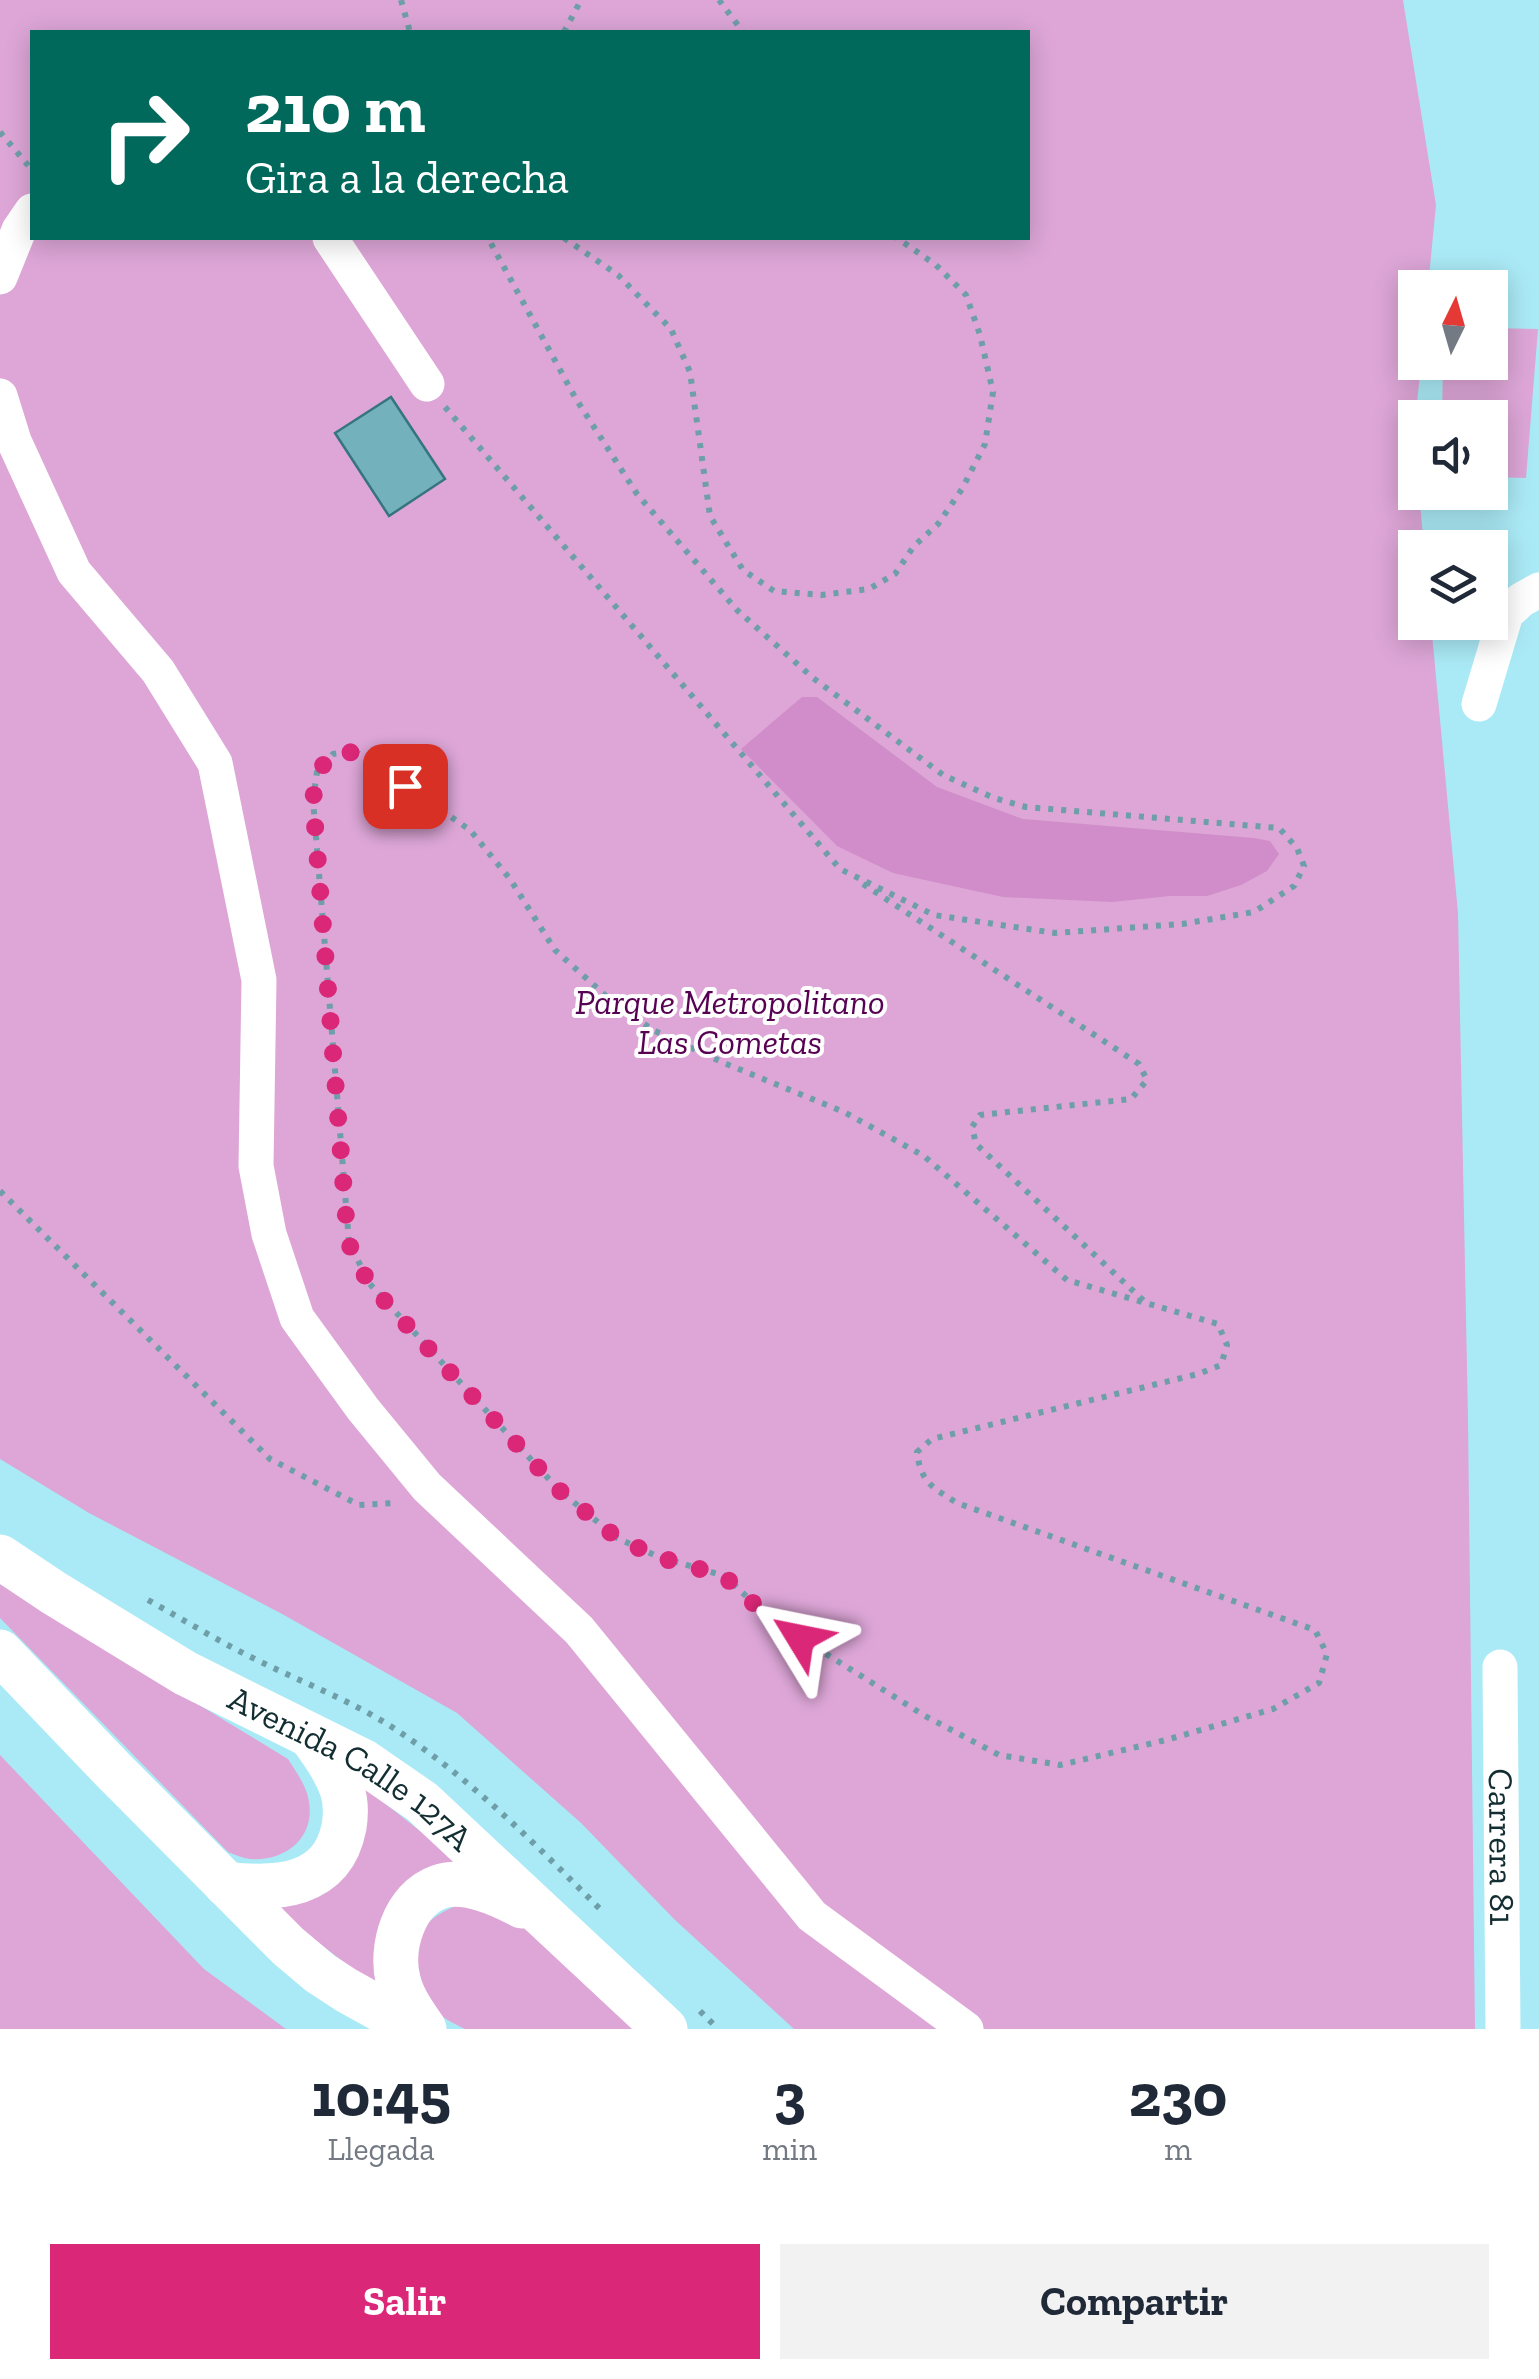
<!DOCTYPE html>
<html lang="es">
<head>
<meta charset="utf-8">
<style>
	:root { --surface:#fff; --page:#f2f2f3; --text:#1f2937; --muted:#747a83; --accent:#db2777 }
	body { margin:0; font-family:"Zilla Slab",serif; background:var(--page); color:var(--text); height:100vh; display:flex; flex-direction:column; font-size:38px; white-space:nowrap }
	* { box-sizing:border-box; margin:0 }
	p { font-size:32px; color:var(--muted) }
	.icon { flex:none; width:55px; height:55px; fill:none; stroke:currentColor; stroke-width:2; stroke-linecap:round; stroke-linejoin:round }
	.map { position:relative; height:2029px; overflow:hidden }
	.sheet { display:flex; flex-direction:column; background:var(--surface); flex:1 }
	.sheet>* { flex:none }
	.top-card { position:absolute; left:30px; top:30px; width:1000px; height:210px; border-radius:0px; box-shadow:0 5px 25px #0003; background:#00695c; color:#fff; overflow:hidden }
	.needle { width:65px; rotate:5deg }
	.controls { position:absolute; left:1398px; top:270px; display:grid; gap:20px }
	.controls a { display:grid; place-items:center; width:110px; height:110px; border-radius:0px; background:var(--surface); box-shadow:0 5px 25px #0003; font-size:50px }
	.pin { position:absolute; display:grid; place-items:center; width:85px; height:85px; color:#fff; margin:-42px; border-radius:20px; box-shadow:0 5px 15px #0006 }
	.me { position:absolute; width:110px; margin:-55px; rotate:305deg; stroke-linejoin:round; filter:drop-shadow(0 0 8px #0008) }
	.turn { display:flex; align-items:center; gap:35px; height:210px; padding:0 50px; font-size:45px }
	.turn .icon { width:130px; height:130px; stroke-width:2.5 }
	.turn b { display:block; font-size:70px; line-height:85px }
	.eta { display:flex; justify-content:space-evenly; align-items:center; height:170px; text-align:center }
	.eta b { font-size:60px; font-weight:800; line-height:70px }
	.button { display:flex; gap:20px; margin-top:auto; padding:20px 50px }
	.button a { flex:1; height:115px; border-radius:0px; background:var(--accent); color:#fff; font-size:40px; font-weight:800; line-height:115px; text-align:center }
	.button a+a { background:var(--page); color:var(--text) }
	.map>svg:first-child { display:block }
	.green { fill:#dda6d7; fill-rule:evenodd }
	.forest { fill:#d08dc9 }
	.building { fill:#73b1bd; stroke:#367580; stroke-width:2.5 }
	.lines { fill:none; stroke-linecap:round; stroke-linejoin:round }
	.path { stroke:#6e9fa8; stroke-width:6; stroke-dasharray:5 8; stroke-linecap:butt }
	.minor { stroke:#fff; stroke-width:35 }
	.major { stroke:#fff; stroke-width:45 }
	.route { stroke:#db2777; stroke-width:18; stroke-dasharray:0 32.4 }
	.labels { text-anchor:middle; stroke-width:8; stroke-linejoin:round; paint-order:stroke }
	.park-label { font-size:35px; font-style:italic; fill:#570153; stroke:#fefefe }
	.street-label { font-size:35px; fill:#132e32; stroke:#fefefe }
</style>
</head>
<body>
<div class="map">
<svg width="1539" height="2029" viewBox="0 0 1539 2029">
	<rect width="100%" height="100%" fill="#aaeaf6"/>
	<!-- green -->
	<g class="green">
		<path d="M0,0H1403L1436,205L1428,287L1415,288V362L1421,363L1414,434L1415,492L1419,493L1424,547L1415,548V622L1431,623L1458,913L1468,1418L1475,2029H794L675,1920L581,1823L457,1713L284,1615L89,1513L0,1459ZM32,32H1028V238H32Z"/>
		<path d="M1490,328L1538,329L1526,478L1490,477V418L1442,417L1443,363L1490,362Z"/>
		<path d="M0,1584L288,1759C296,1772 307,1786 309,1802C315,1838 285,1862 250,1859C243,1858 235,1855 228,1852L0,1618Z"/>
		<path d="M0,1755L204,1969L286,2029H0Z"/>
		<path d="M359,1783L467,1868L445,1872L382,1992L269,1904Z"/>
		<path d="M466,1902L520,1920L638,2029H465C433,2014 426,2005 419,1970C417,1964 414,1954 415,1947C420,1921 444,1910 466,1902Z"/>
	</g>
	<!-- forest -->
	<path class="forest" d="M802,697H817L937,787L1023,819L1254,838L1270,841L1279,854L1267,871L1241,885L1207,896H1170L1112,902L1003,897L893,873L837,846L741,749Z"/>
	<!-- building -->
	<path class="building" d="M391,397L445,479L389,516L335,433Z"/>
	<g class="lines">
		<!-- path -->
		<g class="path">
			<path d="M401,0L410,32"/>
			<path d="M719,0L743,32"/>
			<path d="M564,32L581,0"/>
			<path d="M0,132L32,170"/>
			<path d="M564,238L618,275L671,329L690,372L710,516L743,570L774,591L821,595L869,589L895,574L914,546L938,524L962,489L985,444L993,392L980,335L966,295L936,265L897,238"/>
			<path d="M445,407L840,869L934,915L1055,933L1182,924L1254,912L1294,886L1304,866L1297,848L1279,828L1026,807L994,798L943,775L813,678L737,610L637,494L576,399L488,238"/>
			<path d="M355,751L470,830L510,879L555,950L617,1006L655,1031L724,1063L844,1112L924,1156L1067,1280L1218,1324L1227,1345L1221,1365L1198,1374L932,1439L917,1452C921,1483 932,1487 957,1503L1315,1630L1327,1654L1319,1683L1273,1709L1166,1740L1060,1765L999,1755L925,1716L769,1618L725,1576L659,1557L617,1538L559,1490L369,1283L349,1242L313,800L317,772L333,754Z"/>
			<path d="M863,884L1139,1064L1147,1080L1131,1099L980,1115L972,1127L976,1144L1145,1302"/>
			<path d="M0,1191L270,1459L359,1505L394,1503"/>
			<path d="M148,1600C184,1620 218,1641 255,1659C303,1683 353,1701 398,1731C475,1782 539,1848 604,1913"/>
			<path d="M700,2011L718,2029"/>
		</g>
		<!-- minor -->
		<g class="minor">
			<path d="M330,238L427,384"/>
			<path d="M0,277L19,230L32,211"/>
			<path d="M0,396L14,441L74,572L158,671L215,763L259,980L256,1166L269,1234L297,1318L363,1409L427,1487L579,1630L812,1916L966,2029"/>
			<path d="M1479,704L1506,614L1521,600L1539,590"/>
			<path id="s1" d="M1500,1667L1503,2029"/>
		</g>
		<!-- major -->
		<g class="major">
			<path id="s2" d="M0,1557L54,1593L185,1673L364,1762L422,1802L665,2029"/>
			<path d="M0,1652L113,1770L288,1946L320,1973L346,1990L416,2029"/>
			<path d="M226,1884C276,1890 332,1888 344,1827C346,1815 346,1801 342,1789C335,1769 323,1753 311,1736"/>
			<path d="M424,2029C414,2014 402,1998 398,1980C390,1947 404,1899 439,1887C464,1878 500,1894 522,1906"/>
		</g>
	</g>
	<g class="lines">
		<!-- route -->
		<path class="route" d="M405,786L354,752L333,754L317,772L313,800L348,1242L369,1284L559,1490L617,1538L658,1557L724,1576L769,1618L800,1638"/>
	</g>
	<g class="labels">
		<!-- park labels -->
		<g class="park-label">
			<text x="730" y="1014">Parque Metropolitano<tspan x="730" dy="40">Las Cometas</tspan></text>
		</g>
		<!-- street labels -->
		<g class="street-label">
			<text dy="12" stroke="none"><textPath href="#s2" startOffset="410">Avenida Calle 127A</textPath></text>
			<text dy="12" stroke="none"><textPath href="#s1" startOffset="180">Carrera 81</textPath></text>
		</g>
	</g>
</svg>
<div class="controls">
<a><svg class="needle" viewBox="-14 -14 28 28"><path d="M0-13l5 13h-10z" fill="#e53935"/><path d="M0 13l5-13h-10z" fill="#747a83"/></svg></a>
<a><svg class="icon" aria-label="sound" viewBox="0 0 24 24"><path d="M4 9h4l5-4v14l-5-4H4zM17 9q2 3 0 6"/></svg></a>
<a><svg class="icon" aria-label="layers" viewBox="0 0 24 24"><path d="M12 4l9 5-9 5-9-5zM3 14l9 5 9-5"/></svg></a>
</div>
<div class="pin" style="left:405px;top:786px;background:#d93025"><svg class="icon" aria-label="arrive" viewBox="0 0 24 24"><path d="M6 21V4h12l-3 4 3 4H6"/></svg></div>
<svg class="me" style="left:800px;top:1638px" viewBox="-20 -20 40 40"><path d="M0-17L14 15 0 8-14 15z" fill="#db2777" stroke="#fff" stroke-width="4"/></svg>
<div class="top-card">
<div class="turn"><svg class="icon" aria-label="right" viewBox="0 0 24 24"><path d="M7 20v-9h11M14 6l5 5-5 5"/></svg><div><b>210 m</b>Gira a la derecha</div></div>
</div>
</div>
<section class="sheet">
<div class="eta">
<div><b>10:45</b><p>Llegada</p></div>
<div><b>3</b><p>min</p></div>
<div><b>230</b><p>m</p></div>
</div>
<div class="button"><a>Salir</a><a>Compartir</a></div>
</section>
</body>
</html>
